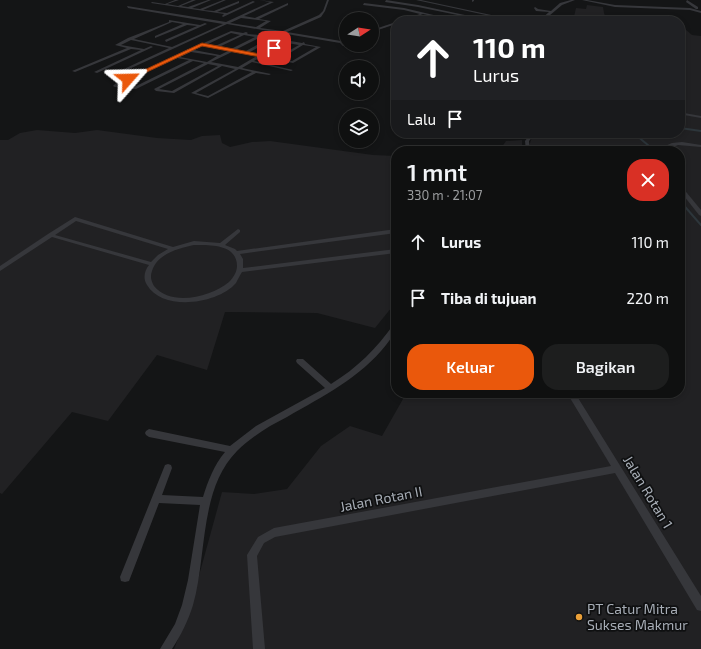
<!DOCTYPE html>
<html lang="id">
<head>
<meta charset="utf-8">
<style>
	:root { --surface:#0f1010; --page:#1d1e1e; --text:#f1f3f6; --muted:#9b9d9f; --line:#2f3030; --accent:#ea580c }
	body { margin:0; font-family:"Exo 2",sans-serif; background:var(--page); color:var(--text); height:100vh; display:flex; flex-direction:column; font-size:15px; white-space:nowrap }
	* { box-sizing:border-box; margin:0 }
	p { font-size:13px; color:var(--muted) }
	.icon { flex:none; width:22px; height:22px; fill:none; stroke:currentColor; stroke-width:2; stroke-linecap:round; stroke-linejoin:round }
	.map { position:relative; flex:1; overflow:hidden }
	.panel { position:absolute; left:391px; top:146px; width:294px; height:252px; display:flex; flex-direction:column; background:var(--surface); border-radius:16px; box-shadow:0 2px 6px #0003,0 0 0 1px var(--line) }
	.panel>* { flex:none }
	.top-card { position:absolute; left:391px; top:16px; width:294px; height:122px; border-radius:16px; box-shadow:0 2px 6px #0003,0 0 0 1px var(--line); background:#202124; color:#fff; overflow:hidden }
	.needle { width:26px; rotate:78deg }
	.buttons { position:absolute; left:339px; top:12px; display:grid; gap:8px }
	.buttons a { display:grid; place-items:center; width:40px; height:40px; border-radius:50%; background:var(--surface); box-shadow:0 2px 6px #0003,0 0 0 1px var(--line); font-size:20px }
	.pin { position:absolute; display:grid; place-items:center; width:34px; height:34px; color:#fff; margin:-17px; border-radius:8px; box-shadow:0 2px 6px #0006 }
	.me { position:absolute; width:44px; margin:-22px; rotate:65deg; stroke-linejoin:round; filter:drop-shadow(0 0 3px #0008) }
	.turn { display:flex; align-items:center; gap:14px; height:84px; padding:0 16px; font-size:18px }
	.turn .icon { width:52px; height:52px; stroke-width:2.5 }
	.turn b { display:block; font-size:28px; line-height:34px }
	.then { display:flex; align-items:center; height:38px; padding:0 16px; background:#0003; gap:8px; font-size:15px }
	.round { display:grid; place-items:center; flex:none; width:42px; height:42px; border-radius:16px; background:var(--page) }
	.summary { display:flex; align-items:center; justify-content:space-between; height:68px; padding:0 16px }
	h1 { font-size:24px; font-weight:600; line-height:30px }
	.button { display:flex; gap:8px; margin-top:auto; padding:8px 16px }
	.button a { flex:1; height:46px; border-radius:16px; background:var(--accent); color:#fff; font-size:16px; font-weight:600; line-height:46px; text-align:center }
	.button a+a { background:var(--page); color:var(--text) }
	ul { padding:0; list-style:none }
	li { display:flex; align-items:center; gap:12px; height:56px; padding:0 16px }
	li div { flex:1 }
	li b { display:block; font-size:15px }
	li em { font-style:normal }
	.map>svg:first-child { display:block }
	.built { fill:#212123 }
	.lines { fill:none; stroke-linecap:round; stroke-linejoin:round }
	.stream { stroke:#2d363b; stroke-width:2 }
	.minor { fill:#36373b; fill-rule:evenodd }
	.route { fill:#ea580c; stroke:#983908 }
	.poi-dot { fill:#eba038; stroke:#0f1011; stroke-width:1.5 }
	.labels { text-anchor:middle; stroke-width:3.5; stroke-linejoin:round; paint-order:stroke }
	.near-street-label { font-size:14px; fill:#a7adb6; stroke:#0f1011 }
	.near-poi-label { font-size:14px; fill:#a7adb6; stroke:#0f1011; text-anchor:start }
</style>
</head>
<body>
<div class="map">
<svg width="701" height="649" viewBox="0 0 701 649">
	<rect width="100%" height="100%" fill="#141516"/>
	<!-- built -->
	<g class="built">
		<path d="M587,5L603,7L604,13L606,19H604V21H573L576,8L586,9Z"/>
		<path d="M680,28L685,29L692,35L701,36V649H174L189,612L222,492L254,494L287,489L321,446L350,426L382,436L403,399L404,393H680V151H531L529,146L532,137L541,133L560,134L583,138L587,133H680Z"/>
		<path d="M37,130L75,133L97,130L157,138L191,140L202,136L220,135L222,143L230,147L252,142L270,141L373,155L396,156V302L375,328L317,313L225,312L207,370L157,355L108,421L72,412L2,494L0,493V140H8L20,133Z"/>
		<path d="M522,140V151H499L506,141Z"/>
	</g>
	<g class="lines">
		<!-- stream -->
		<g class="stream">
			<path d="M680,128L701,131"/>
			<path d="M637,133L636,135L655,151"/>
			<path d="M680,201L701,225"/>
		</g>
		<!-- minor -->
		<g class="minor">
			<path d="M175,0H179L167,4L178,6L192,0H196L181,6L188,7L208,0H211L192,8L200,9L223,0H226L203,10L214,11L239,1V3L217,12L227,13L253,1L255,2L223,17L222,16L224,14L151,3L152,2L165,4Z"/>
			<path d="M259,0L274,2L244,16L255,18L288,3V5L259,19L271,21L260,28L283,31L319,15L323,11L327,0H329L325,11L321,17L287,32L341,41L344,40L346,41L343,43L346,45H357L343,46L340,43L227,24L114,76L111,75L169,48L131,40L121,45L144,49L151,46L153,47L97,73L94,72L141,50L131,49L75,72L72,71L127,48L115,45L128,38L169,22V20L200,25L205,23L207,24L166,42L165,40L197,26L187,25L155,38V36L183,24L172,22L134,39L172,47L223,24L128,8L127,6L226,22L270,2ZM241,18L266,21L256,27L230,23Z"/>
			<path d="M386,0L418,5L493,21H487L418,7L385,2Z"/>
			<path d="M416,0H421L510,19L509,20Z"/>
			<path d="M472,0H474V1L472,2Z"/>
			<path d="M571,0H575L562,5L543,21H539L549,12L536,11L534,8L535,7L538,9L551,11L560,3Z"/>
			<path d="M582,0H587L615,5L690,8L701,11V13L690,10L615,7Z"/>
			<path d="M687,0L698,7V9H696L686,2Z"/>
			<path d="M364,3L404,8L459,21H453L423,14L404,21H399L420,14L404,10L363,5Z"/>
			<path d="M396,22V24L372,32V30Z"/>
			<path d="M231,31L243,33L246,32L248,33L247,34L260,35L271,38L273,37L274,38L302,43L304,42L305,44L321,47L293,63L261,57L254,61L293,70L291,71L252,62L242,68L271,74L269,75L256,73L208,98L191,93L235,69L222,66L174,93L156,91L154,89L204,63L193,61L136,89L115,87L113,86L115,84L187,51V49H190ZM231,33L240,35L215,46L206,45ZM244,35L255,37L231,49L219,47ZM259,38L268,39L244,52L235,50ZM272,40L284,42L260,55L248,53ZM287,43L299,45L276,58L264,56ZM303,45L316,47L292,61L280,59ZM203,46L228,51L220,55L194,50ZM191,52L217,56L207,62L180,57ZM232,52L257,56L238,67L211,62ZM177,58L189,60L134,87L119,85ZM208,64L218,66L172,91L159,89ZM239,69L252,72L208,96L196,93Z"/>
			<path d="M684,113L701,116V118L684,115Z"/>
			<path d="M531,133H536L529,141L530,151H526L525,141Z"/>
			<path d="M682,142L701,145V147L678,145L667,149V151H663V147L672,143Z"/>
			<path d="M680,186L682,187L701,210V216L699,215L680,191Z"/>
			<path d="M75,217L173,247L194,241L220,243L238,229L240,230V232L225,245L235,249L237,251L396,229V233L240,254L243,259V268L396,249V253L242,272C240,275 238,279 236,283C218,304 163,312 147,285C143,279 144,271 149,265L52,237L0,271V266L48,234ZM76,221L168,249L158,255L151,262L55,235ZM194,245C210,245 237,244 237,266C237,272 233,278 229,282C211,297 171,307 154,286C151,281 150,276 152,271C157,254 179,248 194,245Z"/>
			<path d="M394,324H396C396,333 392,337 386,345C360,378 323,396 287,417C269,426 251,437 237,451C199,489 207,557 193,605C188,621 181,635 172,649H160L175,624L182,605L188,580L200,505L159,503L129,581L125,582L121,581L120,577L165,465L168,464L171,465L172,468L162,495L203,497C208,481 214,465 225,452L149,437L146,435L145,433L146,431L149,429L230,446L256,426L325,388L297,363L296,361L297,359H303L331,384C357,368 376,349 394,324Z"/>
			<path d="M567,393H575L701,596V611L697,610L615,473L275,537L264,543L257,556L265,649H253L247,555L258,537L274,528L611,466Z"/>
		</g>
	</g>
	<!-- route -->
	<path class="route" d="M202,43L260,54L272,47L276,48L260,57L202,46L130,80L125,79Z"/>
	<!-- markers -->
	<circle class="poi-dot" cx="579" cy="617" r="4"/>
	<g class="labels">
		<!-- near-street labels -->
		<g class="near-street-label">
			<text transform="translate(648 492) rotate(59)" y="5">Jalan Rotan 1</text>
			<text transform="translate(381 499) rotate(-11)" y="5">Jalan Rotan II</text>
		</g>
		<!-- near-poi labels -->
		<g class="near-poi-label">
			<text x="587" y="614">PT Catur Mitra<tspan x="587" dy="16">Sukses Makmur</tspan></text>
		</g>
	</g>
</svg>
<div class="buttons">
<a><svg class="needle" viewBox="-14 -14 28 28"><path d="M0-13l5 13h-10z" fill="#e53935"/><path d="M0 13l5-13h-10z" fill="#9b9d9f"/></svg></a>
<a><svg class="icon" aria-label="sound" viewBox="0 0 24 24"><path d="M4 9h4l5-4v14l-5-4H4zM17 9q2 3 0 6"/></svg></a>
<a><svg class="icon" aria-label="layers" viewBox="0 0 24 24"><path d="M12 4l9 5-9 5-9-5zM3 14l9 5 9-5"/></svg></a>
</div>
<div class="pin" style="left:274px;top:48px;background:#d93025"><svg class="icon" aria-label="arrive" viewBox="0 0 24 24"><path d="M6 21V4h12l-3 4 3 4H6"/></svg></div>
<svg class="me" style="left:128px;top:79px" viewBox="-20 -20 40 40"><path d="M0-17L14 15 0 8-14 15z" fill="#ea580c" stroke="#fff" stroke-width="4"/></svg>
<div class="top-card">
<div class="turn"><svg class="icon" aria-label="ahead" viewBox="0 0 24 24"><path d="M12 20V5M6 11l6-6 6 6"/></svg><div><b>110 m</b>Lurus</div></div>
<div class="then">Lalu<svg class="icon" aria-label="arrive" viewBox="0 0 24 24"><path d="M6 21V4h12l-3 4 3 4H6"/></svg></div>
</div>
<section class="panel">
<div class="summary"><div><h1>1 mnt</h1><p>330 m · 21:07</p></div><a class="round" style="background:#d93025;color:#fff"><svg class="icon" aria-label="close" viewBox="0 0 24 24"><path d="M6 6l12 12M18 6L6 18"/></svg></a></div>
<ul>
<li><svg class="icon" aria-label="ahead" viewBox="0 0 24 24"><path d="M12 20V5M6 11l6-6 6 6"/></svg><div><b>Lurus</b></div><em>110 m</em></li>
<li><svg class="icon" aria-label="arrive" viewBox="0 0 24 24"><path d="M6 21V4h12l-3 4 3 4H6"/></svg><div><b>Tiba di tujuan</b></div><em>220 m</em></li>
</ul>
<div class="button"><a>Keluar</a><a>Bagikan</a></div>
</section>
</div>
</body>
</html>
